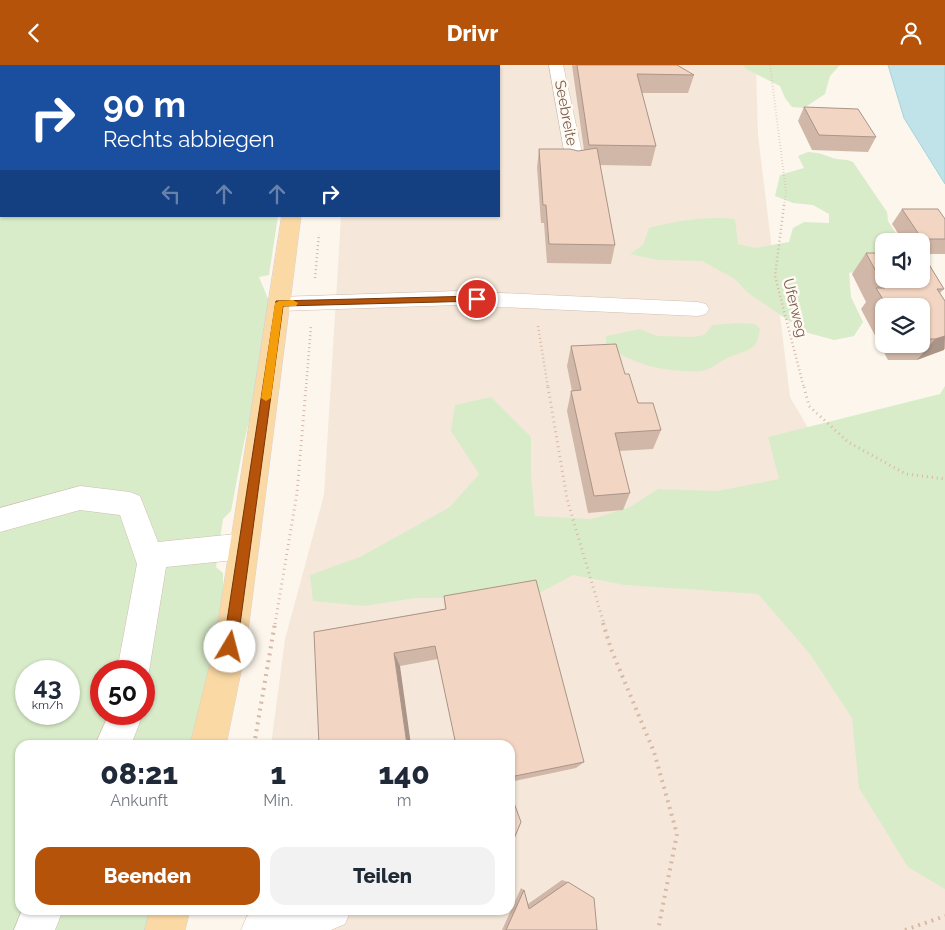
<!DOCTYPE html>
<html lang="de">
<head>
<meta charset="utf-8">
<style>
	:root { --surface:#fff; --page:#f2f2f3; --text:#1f2937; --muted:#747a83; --accent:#b45309 }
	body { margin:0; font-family:Raleway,sans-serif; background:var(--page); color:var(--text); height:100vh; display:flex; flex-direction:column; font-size:19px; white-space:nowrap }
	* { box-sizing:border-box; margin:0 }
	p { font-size:16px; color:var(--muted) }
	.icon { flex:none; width:28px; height:28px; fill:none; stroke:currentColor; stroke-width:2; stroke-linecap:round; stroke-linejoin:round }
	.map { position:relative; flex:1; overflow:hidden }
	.panel { position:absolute; left:15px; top:675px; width:500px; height:175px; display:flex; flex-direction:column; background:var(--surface); border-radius:15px; box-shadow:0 1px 4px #0004 }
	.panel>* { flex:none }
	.guide { position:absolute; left:0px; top:0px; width:500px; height:152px; box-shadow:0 1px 4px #0004; background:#1a4fa0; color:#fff; overflow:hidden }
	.tools { position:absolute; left:875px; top:168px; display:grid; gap:10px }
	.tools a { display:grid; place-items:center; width:55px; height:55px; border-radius:10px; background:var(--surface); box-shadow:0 1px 4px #0004; font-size:25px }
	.speed { position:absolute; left:15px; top:595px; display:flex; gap:10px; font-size:25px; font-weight:700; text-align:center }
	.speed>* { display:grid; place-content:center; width:65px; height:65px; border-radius:50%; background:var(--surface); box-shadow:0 1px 4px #0004; line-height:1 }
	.speed small { font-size:12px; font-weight:400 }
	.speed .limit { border:8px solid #d22; background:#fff; color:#111 }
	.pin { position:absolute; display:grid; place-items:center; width:42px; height:42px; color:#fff; margin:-21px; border:2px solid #fff; border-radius:50%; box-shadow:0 1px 5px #0007 }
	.me { position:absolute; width:55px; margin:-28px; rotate:8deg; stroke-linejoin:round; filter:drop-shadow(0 0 4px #0008) }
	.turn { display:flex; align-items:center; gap:18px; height:105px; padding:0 20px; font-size:22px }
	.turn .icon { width:65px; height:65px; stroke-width:2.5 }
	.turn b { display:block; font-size:35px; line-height:42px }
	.lanes { display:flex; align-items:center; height:48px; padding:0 20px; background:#0003; justify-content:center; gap:25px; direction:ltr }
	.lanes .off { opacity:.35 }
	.eta { display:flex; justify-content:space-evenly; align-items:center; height:85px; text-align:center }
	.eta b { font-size:30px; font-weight:800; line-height:35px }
	.primary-button { display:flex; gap:10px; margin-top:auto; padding:10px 20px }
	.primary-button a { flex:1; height:58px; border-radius:15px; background:var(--accent); color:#fff; font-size:20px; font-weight:800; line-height:58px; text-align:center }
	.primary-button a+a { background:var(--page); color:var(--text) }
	header { display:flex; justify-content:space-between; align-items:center; height:65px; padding:0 20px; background:var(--accent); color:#fff; font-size:22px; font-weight:800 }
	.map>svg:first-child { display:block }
	.residential { fill:#f5e8da }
	.green { fill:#d8ecc9; fill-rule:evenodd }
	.water { fill:#bfe3e8; stroke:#a5d3da }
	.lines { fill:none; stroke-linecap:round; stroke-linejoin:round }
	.minor-casing { stroke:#d1beb0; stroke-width:1 }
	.major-casing { stroke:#dad1cd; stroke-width:1 }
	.path-far3 { stroke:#d9b8a5; stroke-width:2; stroke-dasharray:0.5 2.5; stroke-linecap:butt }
	.path-far2 { stroke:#d9b8a5; stroke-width:2.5; stroke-dasharray:1 3; stroke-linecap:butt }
	.path-far1 { stroke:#d9b8a5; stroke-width:3; stroke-dasharray:1 4; stroke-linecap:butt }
	.path { stroke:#d9b8a5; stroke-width:4; stroke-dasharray:2 5; stroke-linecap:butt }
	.minor { fill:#fff; fill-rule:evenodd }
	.major { fill:#fbd9a5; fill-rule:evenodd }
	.wall { fill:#d1b7a8; fill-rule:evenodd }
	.shaded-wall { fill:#aa9588 }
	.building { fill:#f3d5c3; stroke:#aa9588 }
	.route { fill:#b45309; stroke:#753606 }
	.slow { fill:#f59e0b }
	.labels { text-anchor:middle; stroke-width:5; stroke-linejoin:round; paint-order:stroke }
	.far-street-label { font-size:15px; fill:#7a5c4d; stroke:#fffaf3 }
</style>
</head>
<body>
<header><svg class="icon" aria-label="back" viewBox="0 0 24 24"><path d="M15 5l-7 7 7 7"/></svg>Drivr<svg class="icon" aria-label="person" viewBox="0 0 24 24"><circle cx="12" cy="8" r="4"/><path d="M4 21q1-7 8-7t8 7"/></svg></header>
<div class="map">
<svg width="945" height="865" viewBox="0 0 945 865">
	<rect width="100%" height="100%" fill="#fdf6ec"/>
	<!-- residential -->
	<path class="residential" d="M342,0H756L758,70L790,332L831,402L945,479V865H248L250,845H510V680H271L285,574L324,430L341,151H499V1Z"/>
	<!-- green -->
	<g class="green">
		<path d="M0,0H287V1H1V69Z"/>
		<path d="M743,0H840L830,11L825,29L804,43L792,42L785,33L780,21L746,4Z"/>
		<path d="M0,85L1,151H278L269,210L259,212L269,236L260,311L244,377L231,446L223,454L216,502L223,508V578L193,680H20V845H152L147,865H0ZM26,606H69V649H26ZM101,606H144V649H101Z"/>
		<path d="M808,87C823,88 825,91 837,94C843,95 847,94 853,97L887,147L888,156L901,176H884V200L849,208L851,232L863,257L854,271L834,275L805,267L747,227L735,214L702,196L657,195L630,189L643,180L649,163C676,156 706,151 735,154L738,179L755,183L789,177L793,163L804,157L829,158V149L813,140L793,138L775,131L780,110L804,103L798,91Z"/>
		<path d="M738,258L755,259L760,264C758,284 749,285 732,291C721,295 714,303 702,306C696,307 689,306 682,306C652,304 632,297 606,281V271L640,264L657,271L693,272L704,270L713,260Z"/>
		<path d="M945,321V824L908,802L859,723L852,653L810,589L758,529L625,520L573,510L532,532L416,533L364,541L313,536L310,510L360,492L450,442L479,409L451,366L455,340L491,332L531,372V411L535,451L592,454L630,442L658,424L717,426L779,414L768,372L940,329Z"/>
	</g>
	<!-- water -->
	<path class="water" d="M888,0H945V119L904,53Z"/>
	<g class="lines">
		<!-- minor casing -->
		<g class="minor-casing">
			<g id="minor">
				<path d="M549,0H563L584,97L581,101L575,102L569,101L566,97Z"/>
				<rect x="0" y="76" width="1" height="11"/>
				<path d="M458,226L698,237L706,239L709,244L706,249L698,251L458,240L279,246L271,244L268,239L271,234L279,232Z"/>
				<path d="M80,421L130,427L140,431L158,477L245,468L255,472L259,481L255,490L245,494L166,502L149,606L144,618V606H117L137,499L120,450L80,445L0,467V443Z"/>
				<path d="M109,649H143L131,680H95Z"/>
				<path d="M22,845H63L55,865H14Z"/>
				<path d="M260,845H351L345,859L331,865H241L247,851Z"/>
			</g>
		</g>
		<!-- major casing -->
		<g class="major-casing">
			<g id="major">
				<rect x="295" y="0" width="14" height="1"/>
				<path d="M282,151H301L246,582L226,680H190L214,582Z"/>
				<path d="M150,845H190L185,865H145Z"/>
			</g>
		</g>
		<!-- path-far3 -->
		<path class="path-far3" d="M770,0L786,127L784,141"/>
		<!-- path-far2 -->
		<g class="path-far2">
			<path d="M784,140L775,211L804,323"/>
			<path d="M315,213L319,169"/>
			<path d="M538,261L548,323"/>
			<path d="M306,323L311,261"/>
		</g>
		<!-- path-far1 -->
		<g class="path-far1">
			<path d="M548,322L567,434L604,559"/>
			<path d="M804,322L809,341L848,377L906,409L945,414"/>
			<path d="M275,559L297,428L306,322"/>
		</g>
		<!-- path -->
		<g class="path">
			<path d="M603,558L611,584L654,687L677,769L658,865"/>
			<path d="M254,680L275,558"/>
			<path d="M905,865L945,851"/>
		</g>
		<!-- minor -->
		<use href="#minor" class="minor"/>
		<!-- major -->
		<use href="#major" class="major"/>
	</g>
	<!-- wall -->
	<g class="wall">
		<path d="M572,0H677L694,10L688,28H642L656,81L651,101L600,100L615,180L611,199L547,198L544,158H541L537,102L539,84L578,86L584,85Z"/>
		<path d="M804,42L876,72L868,87L812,85L798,56Z"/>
		<path d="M902,144L945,154V189H922L944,224L940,228L945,236V284L917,295H888L861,244L866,237L852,209L866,188L921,214V176H903L892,159ZM884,241H921V279H884Z"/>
		<path d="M571,281L625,309L638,338L661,365L653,384L619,386L630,428L623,445L588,448L567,346L571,326H572L567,301Z"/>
		<path d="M444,531L584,697L576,703L510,717V680H456L438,594L400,601L314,567L445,544Z"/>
		<path d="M562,815L568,817L597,865H502L521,823L524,825L528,839Z"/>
	</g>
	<!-- shaded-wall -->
	<g class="shaded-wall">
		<path d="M945,271L944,285L917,295L935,274Z"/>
		<path d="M394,588L400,601L411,680H407Z"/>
	</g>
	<!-- building -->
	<g class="building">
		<rect x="369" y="0" width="64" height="1"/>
		<path d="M577,0H677L694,10L637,9L656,81L589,80Z"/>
		<path d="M804,42L858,44L876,72L819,70Z"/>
		<path d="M597,83L615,180L549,179L546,140H543L539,84H570L578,86Z"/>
		<path d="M902,144H938L945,154V174H922Z"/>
		<path d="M866,188H884V214H921L922,188L944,224H937L945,236V271L935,274H921V241H887L876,223H885Z"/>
		<path d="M616,279L625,309H629L638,338H653L661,365L615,368L630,428L594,431L571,326L581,325L571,281Z"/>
		<path d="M536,515L584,697L510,712V680H456L435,581L394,588L407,680H319L314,567L446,544L444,531Z"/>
		<path d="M510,727L521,757L510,783Z"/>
		<path d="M568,817L594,833L597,865H506L524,825L529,844Z"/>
	</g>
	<!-- route -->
	<path class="route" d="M477,231L480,232V236L283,241L237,582L235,587L230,589L225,587L223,582L276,236Z"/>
	<!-- slow -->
	<path class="slow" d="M293,235L298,238L296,241H283L271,333L266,336L261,333L275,238L279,236Z"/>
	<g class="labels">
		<!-- far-street labels -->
		<g class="far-street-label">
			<text transform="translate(566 48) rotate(79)" y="5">Seebreite</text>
			<text transform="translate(795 243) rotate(76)" y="5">Uferweg</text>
		</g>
	</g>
</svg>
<div class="tools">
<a><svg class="icon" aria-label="sound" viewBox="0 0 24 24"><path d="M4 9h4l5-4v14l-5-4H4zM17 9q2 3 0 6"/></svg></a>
<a><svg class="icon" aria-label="layers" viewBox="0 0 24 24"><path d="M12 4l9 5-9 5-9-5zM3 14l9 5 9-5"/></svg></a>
</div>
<div class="speed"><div>43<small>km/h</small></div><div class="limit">50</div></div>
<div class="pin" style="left:477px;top:234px;background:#d93025"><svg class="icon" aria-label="arrive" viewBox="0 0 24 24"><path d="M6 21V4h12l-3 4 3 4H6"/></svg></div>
<svg class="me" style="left:230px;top:582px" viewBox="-20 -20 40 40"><circle r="19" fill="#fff"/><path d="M0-13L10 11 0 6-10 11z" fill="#b45309"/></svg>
<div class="guide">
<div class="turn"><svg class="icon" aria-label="right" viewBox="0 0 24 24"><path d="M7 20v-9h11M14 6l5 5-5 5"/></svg><div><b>90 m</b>Rechts abbiegen</div></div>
<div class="lanes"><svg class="icon off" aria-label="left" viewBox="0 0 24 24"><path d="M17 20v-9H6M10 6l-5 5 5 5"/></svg><svg class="icon off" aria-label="ahead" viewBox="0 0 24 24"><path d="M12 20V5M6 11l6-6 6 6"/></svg><svg class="icon off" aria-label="ahead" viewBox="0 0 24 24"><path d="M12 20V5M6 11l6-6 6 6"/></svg><svg class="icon" aria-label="right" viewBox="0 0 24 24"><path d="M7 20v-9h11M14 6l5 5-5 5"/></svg></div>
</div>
<section class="panel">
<div class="eta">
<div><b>08:21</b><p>Ankunft</p></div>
<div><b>1</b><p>Min.</p></div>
<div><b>140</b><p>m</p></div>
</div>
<div class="primary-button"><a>Beenden</a><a>Teilen</a></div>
</section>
</div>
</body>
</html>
